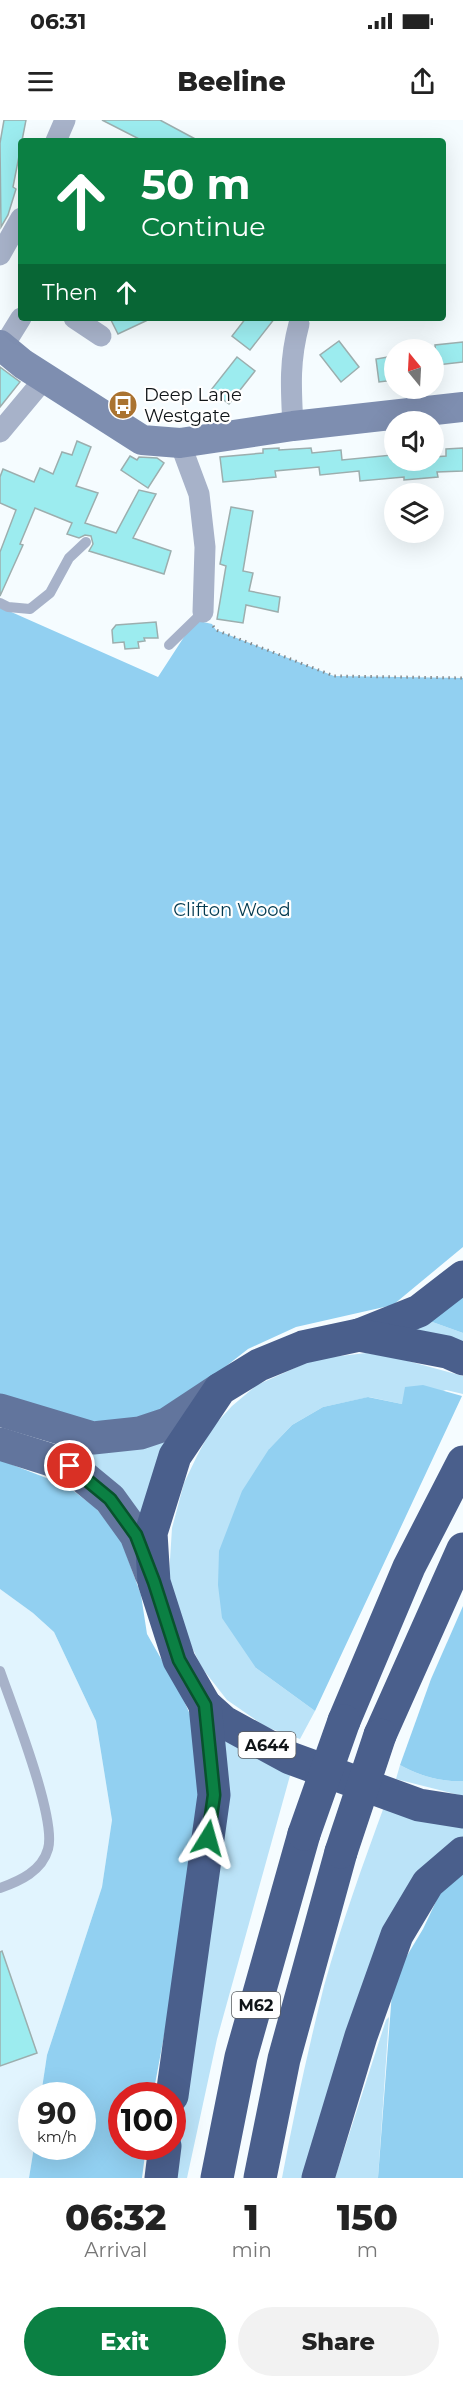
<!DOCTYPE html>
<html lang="en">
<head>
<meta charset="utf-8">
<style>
	:root { --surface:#fff; --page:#f2f2f2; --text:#222; --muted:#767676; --accent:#0b8043 }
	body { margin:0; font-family:Montserrat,sans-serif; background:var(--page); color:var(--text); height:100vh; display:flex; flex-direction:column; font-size:22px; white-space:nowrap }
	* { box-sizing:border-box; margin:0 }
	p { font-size:20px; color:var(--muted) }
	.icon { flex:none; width:33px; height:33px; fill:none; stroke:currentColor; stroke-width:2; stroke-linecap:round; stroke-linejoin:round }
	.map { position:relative; height:2058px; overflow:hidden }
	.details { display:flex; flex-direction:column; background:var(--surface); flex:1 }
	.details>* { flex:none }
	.banner { position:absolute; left:18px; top:18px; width:428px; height:183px; border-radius:6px; box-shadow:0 6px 24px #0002; background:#0b8043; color:#fff; overflow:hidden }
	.needle { width:39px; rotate:342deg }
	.controls { position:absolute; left:384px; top:219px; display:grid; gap:12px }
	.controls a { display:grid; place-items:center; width:60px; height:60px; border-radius:50%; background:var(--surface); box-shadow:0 6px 24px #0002; font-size:30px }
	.speed { position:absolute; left:18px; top:1962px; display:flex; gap:12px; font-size:30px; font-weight:700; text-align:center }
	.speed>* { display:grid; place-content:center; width:78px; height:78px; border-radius:50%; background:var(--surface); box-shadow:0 6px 24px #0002; line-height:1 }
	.speed small { font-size:15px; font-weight:400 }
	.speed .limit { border:9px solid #d22; background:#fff; color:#111 }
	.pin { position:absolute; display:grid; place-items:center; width:51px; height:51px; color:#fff; margin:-26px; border:3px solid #fff; border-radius:50%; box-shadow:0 2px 6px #0007 }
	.me { position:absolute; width:66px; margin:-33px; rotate:8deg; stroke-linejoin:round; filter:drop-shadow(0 0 4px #0008) }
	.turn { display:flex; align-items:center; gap:21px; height:126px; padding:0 24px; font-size:27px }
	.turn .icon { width:78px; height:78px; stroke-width:2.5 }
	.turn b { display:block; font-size:42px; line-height:51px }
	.then { display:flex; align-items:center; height:57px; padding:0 24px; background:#0003; gap:12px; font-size:22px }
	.eta { display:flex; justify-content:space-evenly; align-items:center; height:102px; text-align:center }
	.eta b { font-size:36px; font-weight:800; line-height:42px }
	.cta { display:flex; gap:12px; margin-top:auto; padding:12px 24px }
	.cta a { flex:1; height:69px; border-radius:36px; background:var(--accent); color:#fff; font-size:24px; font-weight:800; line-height:69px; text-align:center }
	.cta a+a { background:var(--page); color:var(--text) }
	.status { display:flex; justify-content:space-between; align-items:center; height:42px; padding:0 30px; background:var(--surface); direction:ltr }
	.status svg { height:16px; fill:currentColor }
	header { display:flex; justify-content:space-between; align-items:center; height:78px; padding:0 24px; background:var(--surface); font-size:27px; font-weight:800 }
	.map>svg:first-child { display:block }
	.built { fill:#e1f4fe }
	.green { fill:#bbe3f8 }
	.forest { fill:#92d0f1 }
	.building { fill:#9cecef; stroke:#9caeae; stroke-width:1.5 }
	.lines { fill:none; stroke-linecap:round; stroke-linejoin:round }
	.path { stroke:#83898c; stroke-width:3; stroke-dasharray:1.5 4.5; stroke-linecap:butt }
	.lane { stroke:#a7b2c9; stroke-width:10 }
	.street { stroke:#a7b2c9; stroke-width:21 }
	.secondary { stroke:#7e8eb0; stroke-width:30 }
	.primary { stroke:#62759d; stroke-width:33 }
	.highway { stroke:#4a5f8c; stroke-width:33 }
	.highway-bridge { stroke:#4a5f8c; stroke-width:33 }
	.route-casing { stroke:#07532c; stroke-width:15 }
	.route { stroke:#0b8043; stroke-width:10 }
	.labels { text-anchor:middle; stroke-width:4.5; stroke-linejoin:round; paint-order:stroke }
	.shield { fill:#fff; stroke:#585b5d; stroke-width:1.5 }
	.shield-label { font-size:16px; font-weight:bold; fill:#101518 }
	.poi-label { font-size:18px; fill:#101518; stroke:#fff; text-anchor:start }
	.park-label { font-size:18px; fill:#033a50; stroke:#fff }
</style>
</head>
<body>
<div class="status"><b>06:31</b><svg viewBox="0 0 49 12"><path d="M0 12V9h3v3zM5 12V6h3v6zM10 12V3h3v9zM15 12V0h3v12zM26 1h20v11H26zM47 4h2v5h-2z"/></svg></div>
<header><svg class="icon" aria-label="menu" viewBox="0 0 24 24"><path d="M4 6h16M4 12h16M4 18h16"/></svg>Beeline<svg class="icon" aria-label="share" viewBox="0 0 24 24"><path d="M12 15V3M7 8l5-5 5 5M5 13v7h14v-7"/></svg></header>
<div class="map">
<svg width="463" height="2058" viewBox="0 0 463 2058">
	<rect width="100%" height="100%" fill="#f5fcff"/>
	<!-- built -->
	<path class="built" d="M0,1469L33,1493L54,1512L96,1601L112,1700L102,1767L47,1935L41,1975L32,1976V2026L34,2027L29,2058H0Z"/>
	<!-- green -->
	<g class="green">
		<path d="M424,1199L463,1213V1227L410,1209Z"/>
		<path d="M366,1233L397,1238L463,1256V1274L446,1270L402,1284L369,1277L323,1287L292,1305L269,1329L256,1548L315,1591L300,1619L266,1607L227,1580L202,1548L181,1505L169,1456L172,1408L184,1363L197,1336L212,1308L232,1286L257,1265L315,1239Z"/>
		<path d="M165,1320L143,1396L63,1333L67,1324Z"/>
		<path d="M217,1609L291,1652L217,1919L187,2058H173L197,1897Z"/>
		<path d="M400,1645C420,1656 440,1662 463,1661V1676L396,1659Z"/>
		<path d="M385,1684L463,1704V1718L459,1720L303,2058H282C294,1994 308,1930 324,1866C341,1805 363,1744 385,1684Z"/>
		<path d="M389,1897L378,2058H335L386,1900Z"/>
	</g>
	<!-- forest -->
	<g class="forest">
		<path d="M0,487L158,557L195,500L212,504L216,510L334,556L463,558V1127L393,1185L296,1207L248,1229L174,1287L134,1300L80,1302L0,1278Z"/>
		<path d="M463,1168V1213L424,1199Z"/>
		<path d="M423,1265L462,1276L315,1591L256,1548L222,1498L218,1465L219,1431L242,1371L269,1329L292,1305L323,1287L368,1277L402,1284L405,1267Z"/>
		<path d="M0,1340L67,1366L96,1388L121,1420L141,1475L147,1514L181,1574L196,1608L203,1651L188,1787L153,1975L122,1976V2026L146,2027L142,2058H29L34,2027L82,2026V1976L41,1975L47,1935L102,1767L112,1700L96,1601L54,1512L33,1493L0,1469Z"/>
		<path d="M463,1486V1661C440,1662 420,1656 400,1645L431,1559Z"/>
		<path d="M463,1754V2058H378L393,1859L423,1809L440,1773Z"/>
	</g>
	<!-- building -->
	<g class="building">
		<path d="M4,0H26L13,67L16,69L8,95L1,107L0,23Z"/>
		<path d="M102,0H160L199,21H143Z"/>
		<path d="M110,198H152L118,214Z"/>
		<path d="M246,198H275L250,230L232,216Z"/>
		<path d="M339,221L359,247L341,262L320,235Z"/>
		<path d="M463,222V242L437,245L435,225Z"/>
		<path d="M394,236V260L379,262L376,239Z"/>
		<path d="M237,237L255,251L229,284L211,270Z"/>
		<path d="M0,247L20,262L0,287Z"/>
		<path d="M77,321L91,327L76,366L98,373L85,403L116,413L139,370L156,374L133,418L171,431L164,454L89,431L93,424L91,416L85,415L79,418L67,414L72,403L35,388L20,424L23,425L0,476V432L16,390L0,383V357L3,349L34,362L40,348L53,354L62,332L72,335Z"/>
		<path d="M279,328V330L311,328L312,333L341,330L342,340L392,335V340H434V337L446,336V329L463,328V351L437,352L438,357L404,360V357L360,361L359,351L320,355L319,347L275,351L276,357L223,362L220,337L263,333V329Z"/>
		<path d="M130,336L137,340L139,337L157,338L164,343L148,368L121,350Z"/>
		<path d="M231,387L253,391L243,451L253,453L249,471L280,477L278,492L246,485L243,503L217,499L226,446L220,444Z"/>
		<path d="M156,502L158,518H144L145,521L138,522L139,528L125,529L124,522L113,523L112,510L116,505Z"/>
		<path d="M2,1831L37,1933L0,1946V1832Z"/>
	</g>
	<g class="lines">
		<!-- path -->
		<path class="path" d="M213,506L216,510L334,556L463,558"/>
		<!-- lane -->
		<g class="lane">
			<path d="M0,483L8,487L30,489L50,473L69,438L86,422"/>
			<path d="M169,525L203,492"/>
			<path d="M0,1551C12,1586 57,1699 48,1729C42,1751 20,1761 0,1768"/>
		</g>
		<!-- street -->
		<g class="street">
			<path d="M56,21L65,0"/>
			<path d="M0,135L21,98"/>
			<path d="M74,198L101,216"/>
			<path d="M3,227L21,198"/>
			<path d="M293,306C291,269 289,241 299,204"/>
			<path d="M0,312L45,258"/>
			<path d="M180,323L199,374L205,427L203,492"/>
		</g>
		<!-- secondary -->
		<path class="secondary" d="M0,225L23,244L142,320L180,323L293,306L463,287"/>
		<!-- primary -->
		<g class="primary">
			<path d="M0,1290L93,1318L140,1313L167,1304L220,1269"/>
			<path d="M0,1324L70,1346L110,1379L136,1415L151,1454"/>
		</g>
		<!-- highway -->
		<g class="highway">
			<path d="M359,1215L419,1191L463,1157"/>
			<path d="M463,1239L447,1232L359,1215L303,1227L259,1245L220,1269L175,1336L151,1413L154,1462L179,1540L205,1585L224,1602L290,1638L419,1685L463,1692"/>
			<path d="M344,1601L409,1447L463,1342"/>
			<path d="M380,1615L463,1429"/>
			<path d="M172,1976L214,1675L205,1585"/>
			<path d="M161,2058L165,2026"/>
			<path d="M217,2058L241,1937L304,1714"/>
			<path d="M260,2058L284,1939L341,1732"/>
			<path d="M318,2058L361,1916L397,1815L428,1763L463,1733"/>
		</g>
		<!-- highway-bridge -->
		<g class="highway-bridge">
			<path d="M304,1714L344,1601"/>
			<path d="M341,1732L380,1615"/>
		</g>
	</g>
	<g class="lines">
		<!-- route casing -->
		<g class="route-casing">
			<path id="route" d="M70,1346L110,1379L136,1415L154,1462L179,1540L205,1585L214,1675L208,1718"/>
		</g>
		<!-- route -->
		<use href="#route" class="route"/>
	</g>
	<!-- icons -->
	<defs>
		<g id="bus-disc" transform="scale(1.5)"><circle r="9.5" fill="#aa7330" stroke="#fff"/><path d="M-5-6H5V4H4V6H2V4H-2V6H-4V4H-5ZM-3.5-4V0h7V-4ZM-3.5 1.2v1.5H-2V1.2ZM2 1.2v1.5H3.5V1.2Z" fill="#fff"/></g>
	</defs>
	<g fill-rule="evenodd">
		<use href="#bus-disc" x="123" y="285"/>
	</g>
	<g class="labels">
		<!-- shield labels -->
		<g class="shield">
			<rect x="238.5" y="1612" width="57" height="26" rx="4.5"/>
			<rect x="232" y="1872" width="48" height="26" rx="4.5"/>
		</g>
		<g class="shield-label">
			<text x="267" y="1631">A644</text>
			<text x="256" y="1891">M62</text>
		</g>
		<!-- poi labels -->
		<g class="poi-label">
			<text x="144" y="281">Deep Lane<tspan x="144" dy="21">Westgate</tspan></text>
		</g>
		<!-- park labels -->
		<g class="park-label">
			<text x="232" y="796">Clifton Wood</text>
		</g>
	</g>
</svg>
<div class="controls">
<a><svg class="needle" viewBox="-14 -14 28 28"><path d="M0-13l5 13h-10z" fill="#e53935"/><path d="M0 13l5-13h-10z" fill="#767676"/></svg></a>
<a><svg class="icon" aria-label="sound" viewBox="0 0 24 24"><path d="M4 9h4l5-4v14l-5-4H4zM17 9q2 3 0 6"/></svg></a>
<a><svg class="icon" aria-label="layers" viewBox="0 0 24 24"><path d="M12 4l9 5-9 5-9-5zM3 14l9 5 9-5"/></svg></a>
</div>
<div class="speed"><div>90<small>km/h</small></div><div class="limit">100</div></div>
<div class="pin" style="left:70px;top:1346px;background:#d93025"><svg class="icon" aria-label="arrive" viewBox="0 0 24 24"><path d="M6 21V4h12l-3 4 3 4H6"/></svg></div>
<svg class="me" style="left:208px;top:1718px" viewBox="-20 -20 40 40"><path d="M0-17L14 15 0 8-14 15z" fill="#0b8043" stroke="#fff" stroke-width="4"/></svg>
<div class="banner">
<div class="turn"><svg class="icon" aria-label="ahead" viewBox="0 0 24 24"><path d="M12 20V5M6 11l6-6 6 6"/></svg><div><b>50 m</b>Continue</div></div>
<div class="then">Then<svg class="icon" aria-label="ahead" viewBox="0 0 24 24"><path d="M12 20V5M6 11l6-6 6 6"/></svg></div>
</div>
</div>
<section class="details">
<div class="eta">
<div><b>06:32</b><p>Arrival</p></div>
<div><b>1</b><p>min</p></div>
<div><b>150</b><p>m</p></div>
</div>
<div class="cta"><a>Exit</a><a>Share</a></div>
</section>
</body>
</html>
